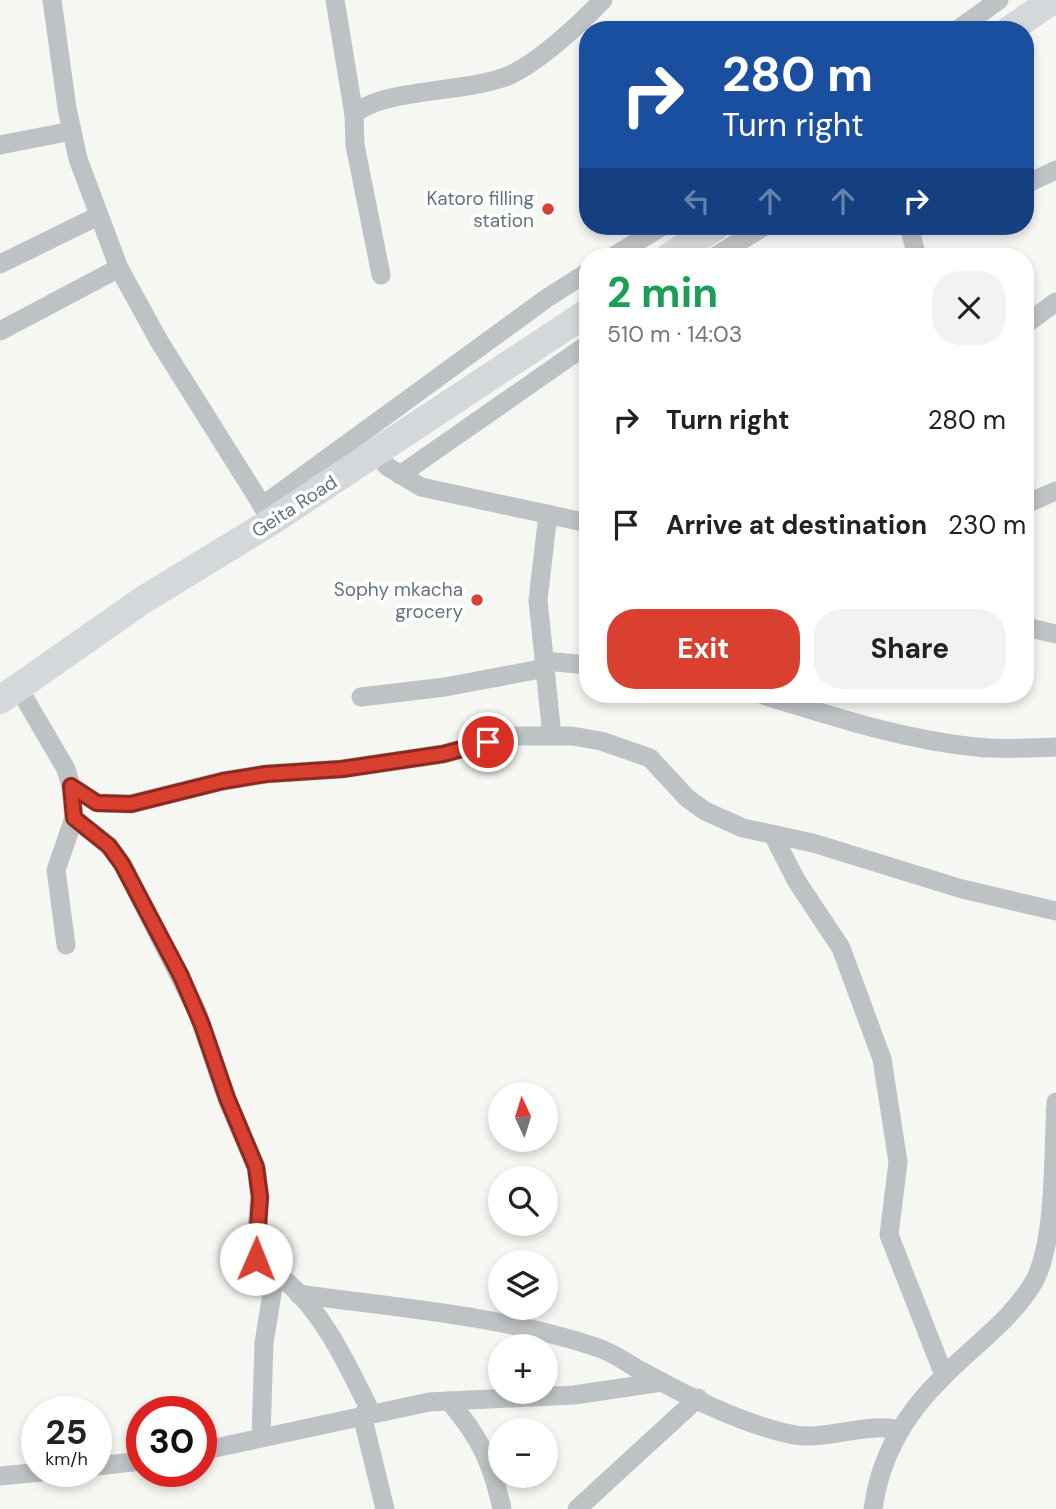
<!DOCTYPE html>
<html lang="en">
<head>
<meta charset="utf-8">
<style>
	:root { --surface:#fff; --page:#f2f2f2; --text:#222; --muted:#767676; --accent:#d94030 }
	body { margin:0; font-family:"DM Sans",sans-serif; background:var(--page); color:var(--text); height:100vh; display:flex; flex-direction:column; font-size:26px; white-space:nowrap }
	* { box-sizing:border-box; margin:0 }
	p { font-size:23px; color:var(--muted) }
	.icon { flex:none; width:38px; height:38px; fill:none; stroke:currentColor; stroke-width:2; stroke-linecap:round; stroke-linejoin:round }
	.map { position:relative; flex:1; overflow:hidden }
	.panel { position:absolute; left:579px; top:248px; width:455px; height:455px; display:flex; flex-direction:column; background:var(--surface); border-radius:28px; box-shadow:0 4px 10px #0003 }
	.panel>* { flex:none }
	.top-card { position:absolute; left:579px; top:21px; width:455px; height:214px; border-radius:28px; box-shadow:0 4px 10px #0003; background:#1a4fa0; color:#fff; overflow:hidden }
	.needle { width:46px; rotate:356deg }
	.buttons { position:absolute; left:488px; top:1082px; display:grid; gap:14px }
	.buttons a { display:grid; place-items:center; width:70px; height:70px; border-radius:50%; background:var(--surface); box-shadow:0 4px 10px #0003; font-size:35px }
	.speed { position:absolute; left:21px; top:1396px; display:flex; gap:14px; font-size:35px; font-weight:700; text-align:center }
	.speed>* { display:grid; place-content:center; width:91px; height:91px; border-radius:50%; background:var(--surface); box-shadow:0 4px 10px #0003; line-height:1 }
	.speed small { font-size:18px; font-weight:400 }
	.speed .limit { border:10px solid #d22; background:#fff; color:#111 }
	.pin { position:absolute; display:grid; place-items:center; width:60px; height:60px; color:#fff; margin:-30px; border:4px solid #fff; border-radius:50%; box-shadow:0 2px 7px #0007 }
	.me { position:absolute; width:77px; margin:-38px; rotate:1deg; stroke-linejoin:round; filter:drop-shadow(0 0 5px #0008) }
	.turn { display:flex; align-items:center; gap:24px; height:147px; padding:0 28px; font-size:32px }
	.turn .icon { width:91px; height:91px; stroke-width:2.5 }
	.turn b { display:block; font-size:49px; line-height:60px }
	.lanes { display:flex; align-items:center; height:66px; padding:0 28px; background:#0003; justify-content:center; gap:35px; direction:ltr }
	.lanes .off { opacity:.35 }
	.round { display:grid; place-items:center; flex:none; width:74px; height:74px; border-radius:28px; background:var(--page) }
	.head { display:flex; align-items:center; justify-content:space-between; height:119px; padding:0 28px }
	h1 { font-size:42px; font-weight:700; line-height:52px; color:#1e9e55 }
	.cta { display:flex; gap:14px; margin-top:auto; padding:14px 28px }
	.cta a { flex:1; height:80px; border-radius:28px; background:var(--accent); color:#fff; font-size:28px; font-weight:700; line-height:80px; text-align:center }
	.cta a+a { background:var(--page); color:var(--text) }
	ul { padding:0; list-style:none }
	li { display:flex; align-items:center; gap:21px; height:105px; padding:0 28px }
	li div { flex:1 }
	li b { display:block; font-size:26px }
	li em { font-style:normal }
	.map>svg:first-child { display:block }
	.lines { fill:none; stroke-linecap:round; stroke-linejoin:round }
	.minor { stroke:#bdc2c4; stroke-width:19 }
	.highway { stroke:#d4d8da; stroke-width:28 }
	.route-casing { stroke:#8d2a1f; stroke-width:18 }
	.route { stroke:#d94030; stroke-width:12 }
	.poi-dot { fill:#d94030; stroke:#fff; stroke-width:2.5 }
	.labels { text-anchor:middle; stroke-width:7; stroke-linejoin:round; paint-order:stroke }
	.poi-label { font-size:19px; fill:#63757c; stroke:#fff; text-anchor:end }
	.street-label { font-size:19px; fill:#63757c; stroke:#fff }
</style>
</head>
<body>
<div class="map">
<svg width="1056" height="1509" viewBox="0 0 1056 1509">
	<rect width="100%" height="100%" fill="#f6f6f3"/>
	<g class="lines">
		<!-- minor -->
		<g class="minor">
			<path d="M52,0L67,108L78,159L119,268L159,341L272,521"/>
			<path d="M335,0L354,115"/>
			<path d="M957,30L999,0"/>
			<path d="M0,145L72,131"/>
			<path d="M1026,184L1056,170"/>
			<path d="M909,226L917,257"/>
			<path d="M612,257L663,226"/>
			<path d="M714,257L765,226"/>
			<path d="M0,264L98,216"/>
			<path d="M381,275L355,145L354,115C380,88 471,93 510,75C540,61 580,24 603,0"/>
			<path d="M1026,324L1056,302"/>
			<path d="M0,331L119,268"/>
			<path d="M374,452L388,467L421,487L588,523"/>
			<path d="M400,475L588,344"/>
			<path d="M1026,504L1056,491"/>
			<path d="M262,506L547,298L588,272"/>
			<path d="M548,514L538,600L552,736"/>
			<path d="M1026,627L1056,634"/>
			<path d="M545,661L588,665"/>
			<path d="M18,687L66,769L71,786L74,818L56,870L66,945"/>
			<path d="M763,695C832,716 903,740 976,747C1002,750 1030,748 1056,747"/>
			<path d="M361,697L445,687L546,668"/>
			<path d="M71,786L97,803L131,804L223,781L266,774L342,769L443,754L511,736H572L601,741L650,758L687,798L705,811L743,828L813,843L962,889L1056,911"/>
			<path d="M74,818L109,846L123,865L197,1011L227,1099L256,1167L260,1197L255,1248L260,1266C268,1273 280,1276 288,1283C326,1316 349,1369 371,1412"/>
			<path d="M773,835L796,880L841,948L882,1059L898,1162L889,1235L944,1375"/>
			<path d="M298,1294C398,1308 499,1315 596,1347C613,1352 628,1364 643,1372C687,1396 736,1421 785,1433C825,1444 860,1421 900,1430"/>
			<path d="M449,1401C480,1437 492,1463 502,1509"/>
			<path d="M362,1415L385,1509"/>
			<path d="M261,1437L264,1343L275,1275"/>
			<path d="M201,1451L429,1402L574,1395L662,1382"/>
			<path d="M96,1466L142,1461"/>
			<path d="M0,1476L41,1472"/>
			<path d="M577,1509L698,1398"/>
			<path d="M873,1509C880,1456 905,1413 944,1376C975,1344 1012,1320 1035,1280C1056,1238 1053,1152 1056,1102"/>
		</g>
		<!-- highway -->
		<g class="highway">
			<path d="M1009,30L1053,0"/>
			<path d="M669,257L716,226"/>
			<path d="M0,700L143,600L272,521L588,312"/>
		</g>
	</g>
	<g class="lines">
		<!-- route casing -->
		<g class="route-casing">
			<path id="route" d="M256,1259L260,1197L256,1167L227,1098L202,1025L181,976L122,864L109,846L74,818L71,786L97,803L131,804L223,781L266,774L342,769L443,754L488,742"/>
		</g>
		<!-- route -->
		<use href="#route" class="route"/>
	</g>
	<!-- markers -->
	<g class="poi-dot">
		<circle cx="548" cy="209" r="7"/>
		<circle cx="477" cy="600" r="7"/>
	</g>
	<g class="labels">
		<!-- poi labels -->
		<g class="poi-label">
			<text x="534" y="205">Katoro filling<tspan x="534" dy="22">station</tspan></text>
			<text x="463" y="596">Sophy mkacha<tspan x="463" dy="22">grocery</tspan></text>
		</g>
		<!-- street labels -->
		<g class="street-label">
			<text transform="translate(294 506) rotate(-33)" y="7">Geita Road</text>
		</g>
	</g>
</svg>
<div class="buttons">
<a><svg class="needle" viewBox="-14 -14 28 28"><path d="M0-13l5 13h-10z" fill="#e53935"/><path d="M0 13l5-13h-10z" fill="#767676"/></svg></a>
<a><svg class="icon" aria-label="search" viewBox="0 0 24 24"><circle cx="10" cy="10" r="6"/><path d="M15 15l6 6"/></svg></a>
<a><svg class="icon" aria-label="layers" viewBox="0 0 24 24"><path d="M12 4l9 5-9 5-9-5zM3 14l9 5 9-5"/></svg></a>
<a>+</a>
<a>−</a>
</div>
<div class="speed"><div>25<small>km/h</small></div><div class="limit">30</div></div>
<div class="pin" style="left:488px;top:742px;background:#d93025"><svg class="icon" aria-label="arrive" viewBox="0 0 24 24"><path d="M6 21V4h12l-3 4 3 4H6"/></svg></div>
<svg class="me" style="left:256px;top:1259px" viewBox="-20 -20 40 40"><circle r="19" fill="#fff"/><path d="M0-13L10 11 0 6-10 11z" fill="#d94030"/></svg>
<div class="top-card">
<div class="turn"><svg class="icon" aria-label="right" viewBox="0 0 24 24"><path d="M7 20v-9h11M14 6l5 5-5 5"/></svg><div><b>280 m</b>Turn right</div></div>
<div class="lanes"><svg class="icon off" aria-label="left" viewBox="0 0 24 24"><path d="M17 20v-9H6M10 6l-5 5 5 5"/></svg><svg class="icon off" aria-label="ahead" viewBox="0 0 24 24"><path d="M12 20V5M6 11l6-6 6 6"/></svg><svg class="icon off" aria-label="ahead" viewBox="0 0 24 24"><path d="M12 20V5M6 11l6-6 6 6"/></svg><svg class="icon" aria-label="right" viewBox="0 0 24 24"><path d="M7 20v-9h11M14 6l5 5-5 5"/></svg></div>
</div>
<section class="panel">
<div class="head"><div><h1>2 min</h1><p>510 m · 14:03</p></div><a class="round"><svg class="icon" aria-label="close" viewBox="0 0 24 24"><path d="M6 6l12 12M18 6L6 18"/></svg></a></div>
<ul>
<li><svg class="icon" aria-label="right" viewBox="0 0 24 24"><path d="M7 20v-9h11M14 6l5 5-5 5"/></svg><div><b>Turn right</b></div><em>280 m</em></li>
<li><svg class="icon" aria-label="arrive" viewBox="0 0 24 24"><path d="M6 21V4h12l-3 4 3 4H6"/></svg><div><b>Arrive at destination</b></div><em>230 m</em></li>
</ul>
<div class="cta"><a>Exit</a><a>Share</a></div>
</section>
</div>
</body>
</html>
